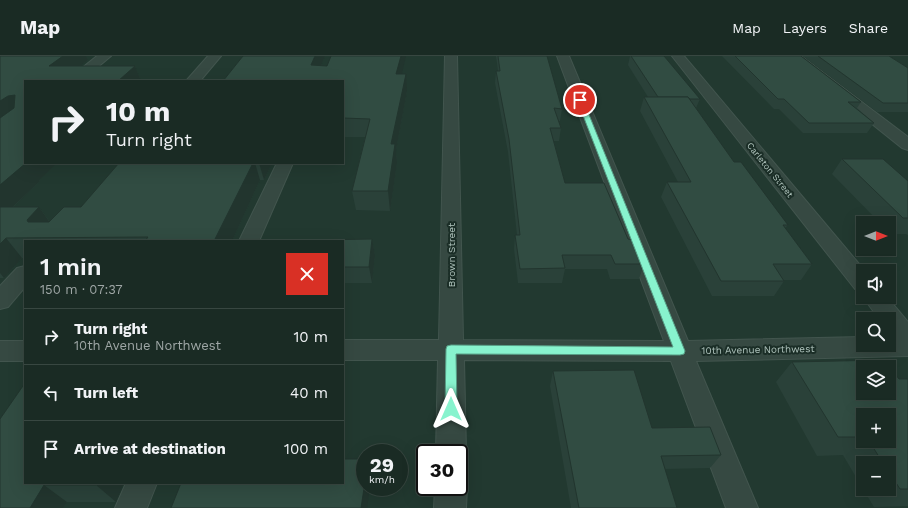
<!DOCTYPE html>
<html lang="en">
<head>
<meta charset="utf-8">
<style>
	:root { --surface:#1a2b24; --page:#273731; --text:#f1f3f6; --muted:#9fa7a6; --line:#384741 }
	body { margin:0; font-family:"Work Sans",sans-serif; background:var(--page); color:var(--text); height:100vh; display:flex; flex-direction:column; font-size:15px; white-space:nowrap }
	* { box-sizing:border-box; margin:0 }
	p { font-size:13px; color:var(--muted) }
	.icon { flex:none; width:22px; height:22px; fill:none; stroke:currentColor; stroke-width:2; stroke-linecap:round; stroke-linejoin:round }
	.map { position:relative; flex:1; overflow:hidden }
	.drawer { position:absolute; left:24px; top:184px; width:320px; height:244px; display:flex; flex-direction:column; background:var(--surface); border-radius:0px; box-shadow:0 4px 16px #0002,0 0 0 1px var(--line) }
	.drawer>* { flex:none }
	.banner { position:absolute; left:24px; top:24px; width:320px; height:84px; border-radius:0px; box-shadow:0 4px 16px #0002,0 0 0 1px var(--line); background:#1a2b24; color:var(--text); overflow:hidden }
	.needle { width:26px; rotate:90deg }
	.buttons { position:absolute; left:856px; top:160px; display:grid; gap:8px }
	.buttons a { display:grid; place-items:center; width:40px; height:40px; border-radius:0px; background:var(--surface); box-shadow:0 4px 16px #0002,0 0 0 1px var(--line); font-size:20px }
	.speed { position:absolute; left:356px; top:388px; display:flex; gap:8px; font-size:20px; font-weight:700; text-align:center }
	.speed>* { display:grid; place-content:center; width:52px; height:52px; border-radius:50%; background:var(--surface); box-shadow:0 4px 16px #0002,0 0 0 1px var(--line); line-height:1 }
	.speed small { font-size:10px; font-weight:400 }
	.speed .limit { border:2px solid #111; border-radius:6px; background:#fff; color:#111 }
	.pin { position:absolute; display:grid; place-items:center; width:34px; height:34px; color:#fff; margin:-17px; border:2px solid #fff; border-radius:50%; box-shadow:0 1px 4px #0007 }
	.me { position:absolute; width:44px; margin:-22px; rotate:0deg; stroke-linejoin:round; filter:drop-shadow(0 0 3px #0008) }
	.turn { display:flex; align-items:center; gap:14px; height:84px; padding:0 16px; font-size:18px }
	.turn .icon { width:52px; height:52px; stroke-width:2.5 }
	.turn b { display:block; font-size:28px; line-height:34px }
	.round { display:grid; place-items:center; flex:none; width:42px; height:42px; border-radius:0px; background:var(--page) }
	.overview { display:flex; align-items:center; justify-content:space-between; height:68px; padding:0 16px }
	h1 { font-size:24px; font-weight:600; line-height:30px }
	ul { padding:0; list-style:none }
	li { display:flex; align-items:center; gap:12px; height:56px; padding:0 16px; border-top:1px solid var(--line) }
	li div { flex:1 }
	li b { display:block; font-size:15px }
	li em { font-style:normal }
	header { display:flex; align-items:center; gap:24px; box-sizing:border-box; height:56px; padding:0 20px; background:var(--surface); border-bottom:1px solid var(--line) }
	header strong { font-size:19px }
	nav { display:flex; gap:22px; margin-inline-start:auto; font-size:14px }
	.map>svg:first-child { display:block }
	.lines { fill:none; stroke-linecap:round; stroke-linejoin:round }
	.minor-casing { stroke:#42554e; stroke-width:2 }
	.minor { fill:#364942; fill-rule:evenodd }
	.wall { fill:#2a4139; fill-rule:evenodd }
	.shaded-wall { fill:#22352e }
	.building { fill:#314c42; stroke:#22352e; fill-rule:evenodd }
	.route { fill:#88f3ce; stroke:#589e86 }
	.labels { text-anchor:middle; stroke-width:4; stroke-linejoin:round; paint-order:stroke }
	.far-street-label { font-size:9px; fill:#b1c5be; stroke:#1b2e27 }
	.street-label { font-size:10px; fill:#b1c5be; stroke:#1b2e27 }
</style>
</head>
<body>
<header>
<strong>Map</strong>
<nav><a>Map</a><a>Layers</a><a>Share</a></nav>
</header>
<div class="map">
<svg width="908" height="452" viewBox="0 0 908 452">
	<rect width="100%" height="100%" fill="#223930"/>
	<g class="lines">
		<!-- minor casing -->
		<g class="minor-casing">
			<g id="minor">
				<path d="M97,0H111L81,25H66Z"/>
				<path d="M208,0H221L200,25H186Z"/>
				<path d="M445,0H457L463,284L664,285L557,0H569L688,285L863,281V289H889V280H892L889,277V263H879L863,241H887L908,266V300L696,305L758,452H726L671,305L464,304L466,397L461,407L459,408V397H436L438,304H343V284H439Z"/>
				<path d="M672,0H684L865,215H863V235L855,233Z"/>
				<path d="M787,0H801L908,81V94L902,92Z"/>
				<path d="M277,107H293L259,185H239Z"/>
				<path d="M25,210V231L8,251L0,253V230L17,212Z"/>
				<rect x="0" y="285" width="25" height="20"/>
				<path d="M459,419L462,420L467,431L466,452H434L435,431H459Z"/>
				<path d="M126,427H157L147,452H115Z"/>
			</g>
		</g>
		<!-- minor -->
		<use href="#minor" class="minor"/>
	</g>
	<!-- wall -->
	<g class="wall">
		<path d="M0,0H86L88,4L80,10H135L141,25H25L39,124L40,125L13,151H39L50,166L81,151L119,108V107H272L264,124H260L232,185H25V202H22L4,222H0Z"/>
		<path d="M243,0H325L321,10L402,18L407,35L396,94L397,107L390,155L356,154L352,135L365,81H343V25Z"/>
		<path d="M496,0H547L562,53L560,65H559L561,72L559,85H554L565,127L628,183L644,208L639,223H610L607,213H565L562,227H518L514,193L515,179H517L508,96L495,27L496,15H498Z"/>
		<path d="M630,0H664L700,43L696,52L734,106L788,169L785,172L812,208L801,224H784V225L774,240H712L661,141L667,126H678L640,55L644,41H648L628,9Z"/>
		<path d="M722,0H801L861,46L857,52L874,67L867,77H803L779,53H774Z"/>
		<path d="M803,0H889L908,12V56H877Z"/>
		<path d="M842,103L908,125V179L906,178H890L889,176V167H880L832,118Z"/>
		<path d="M372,183L375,199L372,227H343V185Z"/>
		<path d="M792,306L899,323H908V450L874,451L863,433H889V407H863V433L843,399L817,400L776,326ZM863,359L889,385H863Z"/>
		<path d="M553,315L652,372L721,399L710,412L665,413L677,452H571L550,330Z"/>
		<path d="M25,427H124L116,446H67L63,452H0Z"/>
	</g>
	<!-- shaded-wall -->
	<g class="shaded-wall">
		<path d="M62,0H86L88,4L61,25L49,10Z"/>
		<path d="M315,0H325L315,25L311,9Z"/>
		<path d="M401,0H406L398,35L396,18Z"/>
		<path d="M135,10L141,25H118Z"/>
		<path d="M406,18L407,35L396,94L397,107L390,155L388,135L391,88Z"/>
		<path d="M15,39L25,55L0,72V45L8,40Z"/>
		<path d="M25,107H57L39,124L40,125L0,163V129Z"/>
		<path d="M253,107H255L260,124L232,185H214Z"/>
		<path d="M259,107H272L264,124Z"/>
		<path d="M39,151L53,171L28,166L27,164Z"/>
		<path d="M6,182L22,202L4,222L0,217V188Z"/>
		<path d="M372,183L375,199L372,227L369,211Z"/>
		<path d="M365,426V431H370L367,452H361Z"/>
		<path d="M97,427H124L116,446L96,429Z"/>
		<path d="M44,429L67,446L63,452H30Z"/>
	</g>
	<!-- building -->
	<g class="building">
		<path d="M0,0H63L49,10H135L118,25H25V105L24,106L26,107L0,129V62L14,52L15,39L8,40L0,45Z"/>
		<path d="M243,0H315L311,9L327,10L331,0H401L396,18H406L391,88H395L388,135H352L370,63L343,62V25H223Z"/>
		<path d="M498,0H547L562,53L554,52L561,72H550L565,127H604L628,183L634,184L644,208H615L611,199H562L565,212L520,213L515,179H520L509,83L496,15H500Z"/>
		<path d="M631,0H664L700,43H690L688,41H658Z"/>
		<path d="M735,0H801L861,46H848L874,67H809L784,43H778Z"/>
		<path d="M818,0H889L908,12V47H883Z"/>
		<path d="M644,41H688L734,106H741L788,169H783L812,208H773L784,225H721L667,126H691Z"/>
		<path d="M842,103H883L908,125V162H903Z"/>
		<path d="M119,107H253L214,185H145L148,181L6,182L0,188V151H39L27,164L28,166H49L64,151H81Z"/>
		<path d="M372,183L369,211H343V185H262Z"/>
		<path d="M884,304L899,323H908V433H900L889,416V407H883L869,385H889V359H863V381H838L792,306ZM863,311H889V337H863Z"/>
		<path d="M634,314L652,372L710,371L721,399L661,400L677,452H579L553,315Z"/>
		<path d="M25,327V427H97L96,429H44L30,452H0V363Z"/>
		<path d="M343,403H365V426L361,452H171L181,427H343Z"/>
	</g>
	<!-- route -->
	<path class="route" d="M578,43L583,44L685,295L684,298L680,299L456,298L457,353L455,356L451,358L447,356L445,353L446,293L447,290L451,289L673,291L577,44Z"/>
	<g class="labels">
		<!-- far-street labels -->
		<g class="far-street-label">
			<text transform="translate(770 114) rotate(51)" y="3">Carleton Street</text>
		</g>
		<!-- street labels -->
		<g class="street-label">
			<text transform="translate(451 199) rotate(-90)" y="4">Brown Street</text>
			<text transform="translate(758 293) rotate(-1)" y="4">10th Avenue Northwest</text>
		</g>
	</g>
</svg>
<div class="buttons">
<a><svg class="needle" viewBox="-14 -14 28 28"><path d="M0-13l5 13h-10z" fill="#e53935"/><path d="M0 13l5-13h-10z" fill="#9fa7a6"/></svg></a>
<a><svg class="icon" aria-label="sound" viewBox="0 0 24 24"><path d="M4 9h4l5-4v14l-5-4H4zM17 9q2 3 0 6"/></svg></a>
<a><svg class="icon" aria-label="search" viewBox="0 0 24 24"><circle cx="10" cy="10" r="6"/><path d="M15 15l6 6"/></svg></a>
<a><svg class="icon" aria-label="layers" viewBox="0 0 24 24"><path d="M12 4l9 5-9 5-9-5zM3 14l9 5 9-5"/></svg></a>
<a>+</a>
<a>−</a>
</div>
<div class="speed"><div>29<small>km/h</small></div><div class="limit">30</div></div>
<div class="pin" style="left:580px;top:44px;background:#d93025"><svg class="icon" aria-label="arrive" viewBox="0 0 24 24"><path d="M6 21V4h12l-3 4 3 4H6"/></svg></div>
<svg class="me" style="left:451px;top:353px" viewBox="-20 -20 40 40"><path d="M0-17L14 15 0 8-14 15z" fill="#88f3ce" stroke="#fff" stroke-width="4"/></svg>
<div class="banner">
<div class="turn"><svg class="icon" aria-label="right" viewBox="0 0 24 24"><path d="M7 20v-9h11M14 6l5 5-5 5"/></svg><div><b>10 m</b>Turn right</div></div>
</div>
<section class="drawer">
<div class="overview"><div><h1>1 min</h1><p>150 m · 07:37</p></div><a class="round" style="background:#d93025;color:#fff"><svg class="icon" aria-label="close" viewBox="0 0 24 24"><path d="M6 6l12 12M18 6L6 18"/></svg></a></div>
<ul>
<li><svg class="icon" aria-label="right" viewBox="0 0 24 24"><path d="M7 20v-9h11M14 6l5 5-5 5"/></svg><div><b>Turn right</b><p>10th Avenue Northwest</p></div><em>10 m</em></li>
<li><svg class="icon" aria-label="left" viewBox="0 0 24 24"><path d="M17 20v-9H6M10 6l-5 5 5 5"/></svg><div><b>Turn left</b></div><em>40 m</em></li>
<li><svg class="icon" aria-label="arrive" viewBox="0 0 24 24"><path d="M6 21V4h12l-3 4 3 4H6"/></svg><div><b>Arrive at destination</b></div><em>100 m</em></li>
</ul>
</section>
</div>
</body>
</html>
